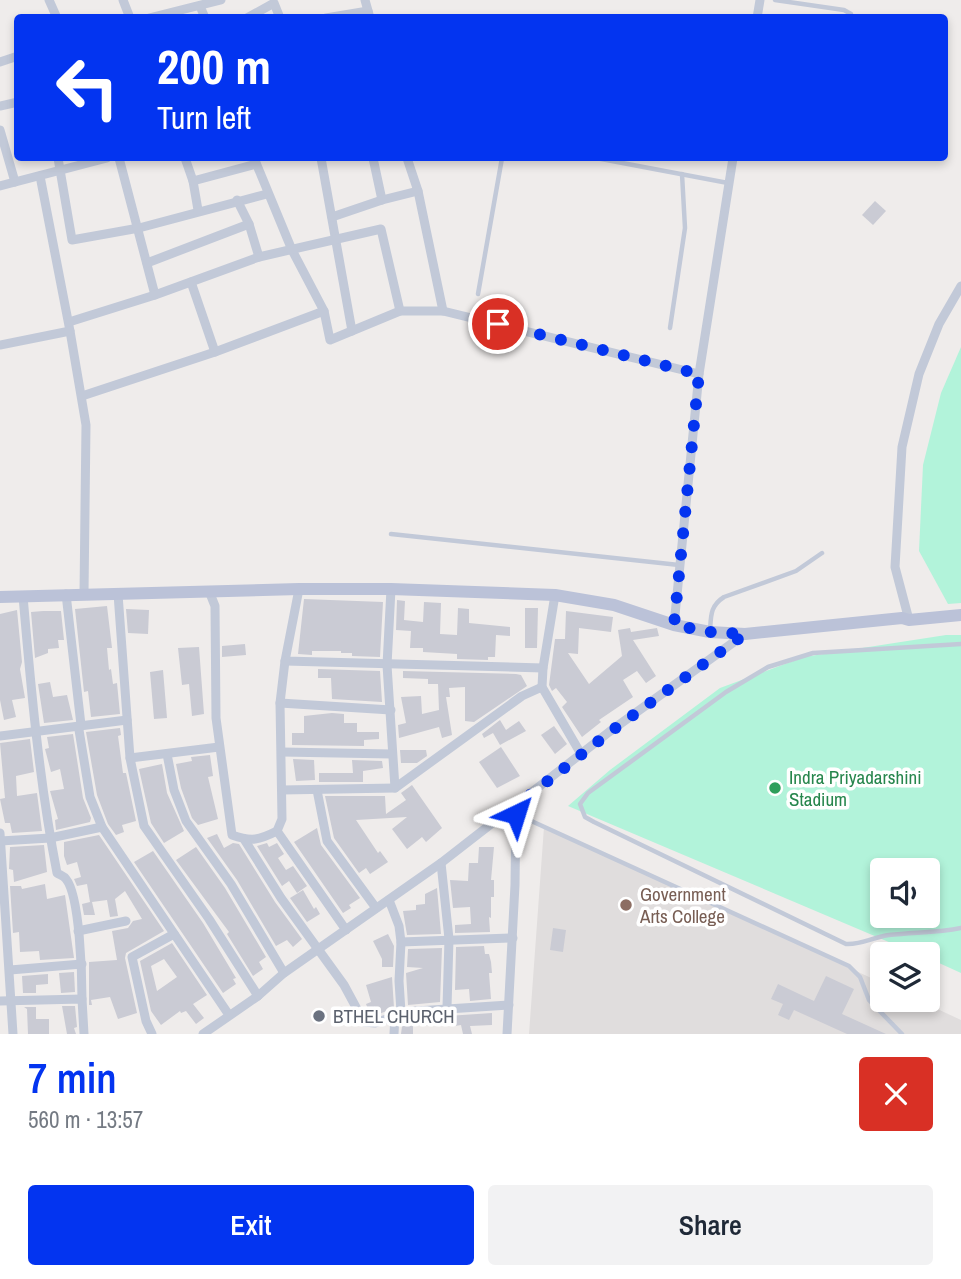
<!DOCTYPE html>
<html lang="en">
<head>
<meta charset="utf-8">
<style>
	:root { --surface:#fff; --page:#f2f2f3; --text:#1f2937; --muted:#747a83; --accent:#0334f0 }
	body { margin:0; font-family:"Archivo Narrow",sans-serif; background:var(--page); color:var(--text); height:100vh; display:flex; flex-direction:column; font-size:26px; white-space:nowrap }
	* { box-sizing:border-box; margin:0 }
	p { font-size:23px; color:var(--muted) }
	.icon { flex:none; width:38px; height:38px; fill:none; stroke:currentColor; stroke-width:2; stroke-linecap:round; stroke-linejoin:round }
	.map { position:relative; height:1034px; overflow:hidden }
	.side { display:flex; flex-direction:column; background:var(--surface); flex:1 }
	.side>* { flex:none }
	.guide { position:absolute; left:14px; top:14px; width:934px; height:147px; border-radius:7px; box-shadow:0 4px 10px #0003; background:#0334f0; color:#fff; overflow:hidden }
	.controls { position:absolute; left:870px; top:858px; display:grid; gap:14px }
	.controls a { display:grid; place-items:center; width:70px; height:70px; border-radius:7px; background:var(--surface); box-shadow:0 4px 10px #0003; font-size:35px }
	.pin { position:absolute; display:grid; place-items:center; width:60px; height:60px; color:#fff; margin:-30px; border:4px solid #fff; border-radius:50%; box-shadow:0 2px 7px #0007 }
	.me { position:absolute; width:77px; margin:-38px; rotate:41deg; stroke-linejoin:round; filter:drop-shadow(0 0 5px #0008) }
	.turn { display:flex; align-items:center; gap:24px; height:147px; padding:0 28px; font-size:32px }
	.turn .icon { width:91px; height:91px; stroke-width:2.5 }
	.turn b { display:block; font-size:49px; line-height:60px }
	.round { display:grid; place-items:center; flex:none; width:74px; height:74px; border-radius:7px; background:var(--page) }
	.head { display:flex; align-items:center; justify-content:space-between; height:119px; padding:0 28px }
	h1 { font-size:42px; font-weight:600; line-height:52px; color:var(--accent) }
	.primary-button { display:flex; gap:14px; margin-top:auto; padding:14px 28px }
	.primary-button a { flex:1; height:80px; border-radius:7px; background:var(--accent); color:#fff; font-size:28px; font-weight:600; line-height:80px; text-align:center }
	.primary-button a+a { background:var(--page); color:var(--text) }
	.map>svg:first-child { display:block }
	.education { fill:#e0dddd }
	.green { fill:#b2f3da; fill-rule:evenodd }
	.building { fill:#cacbd4; fill-rule:evenodd }
	.lines { fill:none; stroke-linecap:round; stroke-linejoin:round }
	.service { stroke:#c2c9d8; stroke-width:4.5 }
	.minor { stroke:#c2c9d8; stroke-width:9 }
	.secondary { stroke:#bbc2d8; stroke-width:12 }
	.route { stroke:#0334f0; stroke-width:12; stroke-dasharray:0 21.6 }
	.leisure-dot { fill:#2e9e5b; stroke:#fff; stroke-width:2.5 }
	.education-dot { fill:#8d6e63; stroke:#fff; stroke-width:2.5 }
	.worship-dot { fill:#6b7280; stroke:#fff; stroke-width:2.5 }
	.labels { text-anchor:middle; stroke-width:7; stroke-linejoin:round; paint-order:stroke }
	.leisure-label { font-size:19px; fill:#27864d; stroke:#fff; text-anchor:start }
	.education-label { font-size:19px; fill:#785e54; stroke:#fff; text-anchor:start }
	.worship-label { font-size:19px; fill:#5b616d; stroke:#fff; text-anchor:start }
</style>
</head>
<body>
<div class="map">
<svg width="961" height="1034" viewBox="0 0 961 1034">
	<rect width="100%" height="100%" fill="#efeceb"/>
	<!-- education -->
	<path class="education" d="M544,827L882,983V999H916L961,1020V1034H529Z"/>
	<!-- green -->
	<g class="green">
		<path d="M961,347V603L948,604L919,551L923,465L941,393Z"/>
		<path d="M946,635H961V973L928,958V954H917L568,806L610,770L720,688L804,657ZM882,870H928V915H882Z"/>
	</g>
	<!-- building -->
	<g class="building">
		<path d="M875,201L886,211L873,225L862,215Z"/>
		<path d="M304,599L383,602L380,657L352,656V653H341V651H312V655L298,654Z"/>
		<path d="M397,600L405,601L404,620L423,622L424,602L441,603L440,634L457,635L458,608L469,609V623L510,627V636L496,635L495,657H488V660L457,659V654L423,652V648H410L411,631L396,630Z"/>
		<path d="M107,606L112,648H107L109,670L111,669L113,684L117,683L120,714L91,717L88,691L84,692L75,609Z"/>
		<path d="M525,608H538L537,648H525Z"/>
		<path d="M126,609L149,610L148,634L128,633Z"/>
		<path d="M17,610L22,662L20,669L25,698L12,700L16,717L4,720L0,700V614Z"/>
		<path d="M43,611H61L64,640H58L59,648L48,649V653L35,658L31,612Z"/>
		<path d="M566,611L613,617L611,632L579,628L578,654L568,653L589,684L622,656L618,630L630,628L631,632L657,628L659,636L633,640L656,676L646,683L637,671L623,680L633,697L599,720L601,722L582,737L562,707L567,702L556,688L552,691L549,685L555,639H565Z"/>
		<path d="M245,644L246,655L222,657V646Z"/>
		<path d="M199,647L204,714L192,716L189,684L182,685L178,648Z"/>
		<path d="M318,669L380,671L382,702L332,699L331,678H318Z"/>
		<path d="M163,670L167,718L154,719L150,672Z"/>
		<path d="M403,671L516,674L521,675L527,686L474,722L465,721V687L449,688L450,697H446L452,735L442,738L439,727L399,738L398,725L406,723L401,697L421,696L422,714L439,710L438,684H428V679L403,678Z"/>
		<path d="M50,682L53,697L67,695L73,720L44,723L38,684Z"/>
		<path d="M332,713L344,714V723H357V732H379V739L364,740V746L292,745V733H304V716Z"/>
		<path d="M500,720L506,730L519,721L526,731L500,745L493,733L484,738L482,734Z"/>
		<path d="M554,726L567,744L555,754L541,735Z"/>
		<path d="M120,728L121,735L118,736L123,773H126L136,821L122,825L124,832L116,835L108,824L97,795L86,732Z"/>
		<path d="M73,734L83,798L91,818L90,822L56,830L55,820L58,819L50,791L64,789L60,769L51,772L45,749L49,748L47,737Z"/>
		<path d="M30,739L34,772L16,776L17,796L37,793L42,831L12,833L10,823H5L0,799L5,798L0,743Z"/>
		<path d="M501,747L520,776L497,788L479,762Z"/>
		<path d="M400,750H426L427,756L417,763H401Z"/>
		<path d="M210,755L213,776L208,777L218,819L198,825L192,818L181,788L176,764L192,761L191,757Z"/>
		<path d="M293,759L314,760L315,780L296,781Z"/>
		<path d="M352,760L382,761L383,768L363,771V782H319V773H353Z"/>
		<path d="M162,764L167,793L184,831L164,843L151,823L139,769Z"/>
		<path d="M412,785L442,828L426,842L422,837L407,849L392,829L407,817L356,820L378,853L380,851L388,862L370,874L366,868L359,873L334,838L325,796H385L386,814L406,800L401,793Z"/>
		<path d="M317,828L321,845L360,898L349,905L351,908L343,913L294,842Z"/>
		<path d="M217,834L224,848L233,843L239,844L275,902L302,939L293,947L287,940L276,946L237,880L207,838Z"/>
		<path d="M99,835L164,931L126,953L125,958L137,1013L118,1019L110,997L91,1000L92,1005H89V962L117,960L112,931L128,928L133,921L142,919L125,891L115,899L118,916L110,917L107,900L92,902L95,915H84L82,904L90,902L87,884L77,886L74,879L81,877L77,862L67,865L64,856V842Z"/>
		<path d="M267,843L269,847L277,843L284,854L278,858L286,870L293,866L307,886L297,893L289,881L282,886L257,846Z"/>
		<path d="M44,845L47,872L14,882L13,870L9,869L10,847Z"/>
		<path d="M196,847L225,888L266,957L259,962L263,969L253,976L227,934L229,932L176,860Z"/>
		<path d="M479,847H494L491,880H494V897H491V918L489,917L490,932L455,933V925L471,924L470,907L453,908L450,880L468,881L469,863H478Z"/>
		<path d="M153,851L203,923L236,978L233,979L236,984L223,993L134,862Z"/>
		<path d="M45,884L47,899L65,895L74,958L40,960L39,951L20,952L19,932L13,933L10,886H21L22,889Z"/>
		<path d="M437,888L441,934L407,935L403,911L416,910V905L425,904V894Z"/>
		<path d="M303,890L314,909L316,907L320,914L307,922L290,898Z"/>
		<path d="M553,928L566,930L563,952L550,950Z"/>
		<path d="M388,934L394,946L393,967H382V959L373,941Z"/>
		<path d="M172,943L207,995L193,1004L204,1018L196,1024L186,1011L181,1013L180,1011L161,1025L151,1011L140,961ZM164,959L177,977L157,991L151,966Z"/>
		<path d="M484,946L485,954H489L491,962L492,973H489L491,999L470,1001L469,989L455,990L456,947Z"/>
		<path d="M442,948L440,1002L408,1005L406,973L423,968L407,967L408,949Z"/>
		<path d="M74,972L75,992L61,993L59,973Z"/>
		<path d="M48,974V984L36,985V993H23L22,976Z"/>
		<path d="M826,976L854,989L842,1014L886,1034H847L794,1010L789,1020L778,1015L783,1004L771,999L778,984L814,1001Z"/>
		<path d="M392,977L394,1008L374,1016L368,1015L365,1009H368L366,1004L371,1002L366,985Z"/>
		<path d="M62,1006H75L77,1027L74,1028L76,1034H67Z"/>
		<path d="M24,1007H36V1019H49V1034H28L27,1009Z"/>
		<path d="M492,1013V1025L470,1026L472,1034H463L461,1025L455,1026V1018L439,1019V1025L413,1026V1034H401L403,1019Z"/>
	</g>
	<g class="lines">
		<!-- service -->
		<g class="service">
			<path d="M775,0L844,10L851,14L852,18"/>
			<path d="M596,158L728,183"/>
			<path d="M478,294L502,158"/>
			<path d="M670,328L685,228L682,174"/>
			<path d="M391,534L679,565"/>
			<path d="M710,631C711,616 710,606 724,597L796,571L822,553"/>
			<path d="M961,644L813,653L768,667L726,692L588,793L580,804L585,817L594,822L846,944C861,945 874,937 889,935C913,932 937,933 961,928"/>
			<path d="M516,814L849,966L860,977L869,1000L902,1034"/>
		</g>
		<!-- minor -->
		<g class="minor">
			<path d="M49,0L57,18"/>
			<path d="M123,0L130,18"/>
			<path d="M365,0L370,18"/>
			<path d="M200,6L205,18"/>
			<path d="M149,18L221,0"/>
			<path d="M247,18L274,3L280,18"/>
			<path d="M326,18L368,11"/>
			<path d="M757,18L760,0"/>
			<path d="M0,62L18,56"/>
			<path d="M0,106L18,102"/>
			<path d="M0,130L15,182"/>
			<path d="M58,158L72,240L139,228L267,194"/>
			<path d="M119,158L155,295"/>
			<path d="M185,158L193,181L198,210"/>
			<path d="M254,158L292,250L324,311"/>
			<path d="M321,158L352,331"/>
			<path d="M373,158L382,200"/>
			<path d="M407,158L418,191L443,311"/>
			<path d="M40,176L70,331L86,425L84,594"/>
			<path d="M193,181L256,164"/>
			<path d="M0,186L107,158"/>
			<path d="M237,200L249,224L259,257"/>
			<path d="M332,217L382,200L418,191"/>
			<path d="M147,263L249,224"/>
			<path d="M191,282L215,352"/>
			<path d="M69,322L155,295L259,257L381,229L400,311"/>
			<path d="M0,345L70,331"/>
			<path d="M82,396L215,352L324,311L330,340L400,311H443L699,374"/>
			<path d="M299,589L285,661L543,668"/>
			<path d="M391,589L387,665L395,788L522,696L542,687"/>
			<path d="M209,591L215,606L216,718L232,835C252,842 259,840 277,831L282,819L280,703L285,661"/>
			<path d="M66,594L81,725L79,730L90,797L102,827L229,1015"/>
			<path d="M118,594L130,758L144,826L209,919L258,996"/>
			<path d="M555,595L543,668L542,687L581,754"/>
			<path d="M23,596C31,689 39,781 57,873C60,875 64,876 66,879C80,896 82,976 82,999"/>
			<path d="M909,620L895,567L902,447L919,374L939,324L961,286"/>
			<path d="M674,625L699,374L733,158"/>
			<path d="M280,703L391,710"/>
			<path d="M0,736L127,720"/>
			<path d="M282,752L392,754"/>
			<path d="M167,754L174,790L186,821L231,884L284,973"/>
			<path d="M130,758L219,747"/>
			<path d="M282,790L395,788"/>
			<path d="M317,790L327,841L376,908"/>
			<path d="M277,831L346,930"/>
			<path d="M0,833L13,1034"/>
			<path d="M244,839L281,898L344,985L364,1022L375,1023L395,1016"/>
			<path d="M0,841L50,838L102,827"/>
			<path d="M441,863L449,939L447,1007"/>
			<path d="M389,900L399,926L401,942L399,981L401,1012L395,1016L394,1034"/>
			<path d="M78,931L126,921"/>
			<path d="M401,942L513,938"/>
			<path d="M10,970L82,964"/>
			<path d="M0,1001L82,999L84,1034"/>
			<path d="M401,1012L509,1005"/>
			<path d="M152,1034L146,1021L132,957L174,934"/>
			<path d="M203,1034L258,996L284,973L441,863L609,732L745,634"/>
			<path d="M507,1034L515,885L516,806"/>
		</g>
		<!-- secondary -->
		<path class="secondary" d="M0,597L299,589H391L555,595L614,605L674,625L710,632L745,634L902,618L909,620L961,615"/>
	</g>
	<g class="lines">
		<!-- route -->
		<path class="route" d="M498,324L699,374L674,625L710,632L745,634L610,732L516,806V814"/>
	</g>
	<!-- markers -->
	<circle class="leisure-dot" cx="775" cy="788" r="7"/>
	<circle class="education-dot" cx="626" cy="905" r="7"/>
	<circle class="worship-dot" cx="319" cy="1016" r="7"/>
	<g class="labels">
		<!-- leisure labels -->
		<g class="leisure-label">
			<text x="789" y="784">Indra Priyadarshini<tspan x="789" dy="22">Stadium</tspan></text>
		</g>
		<!-- education labels -->
		<g class="education-label">
			<text x="640" y="901">Government<tspan x="640" dy="22">Arts College</tspan></text>
		</g>
		<!-- worship labels -->
		<g class="worship-label">
			<text x="333" y="1023">BTHEL CHURCH</text>
		</g>
	</g>
</svg>
<div class="controls">
<a><svg class="icon" aria-label="sound" viewBox="0 0 24 24"><path d="M4 9h4l5-4v14l-5-4H4zM17 9q2 3 0 6"/></svg></a>
<a><svg class="icon" aria-label="layers" viewBox="0 0 24 24"><path d="M12 4l9 5-9 5-9-5zM3 14l9 5 9-5"/></svg></a>
</div>
<div class="pin" style="left:498px;top:324px;background:#d93025"><svg class="icon" aria-label="arrive" viewBox="0 0 24 24"><path d="M6 21V4h12l-3 4 3 4H6"/></svg></div>
<svg class="me" style="left:516px;top:814px" viewBox="-20 -20 40 40"><path d="M0-17L14 15 0 8-14 15z" fill="#0334f0" stroke="#fff" stroke-width="4"/></svg>
<div class="guide">
<div class="turn"><svg class="icon" aria-label="left" viewBox="0 0 24 24"><path d="M17 20v-9H6M10 6l-5 5 5 5"/></svg><div><b>200 m</b>Turn left</div></div>
</div>
</div>
<section class="side">
<div class="head"><div><h1>7 min</h1><p>560 m · 13:57</p></div><a class="round" style="background:#d93025;color:#fff"><svg class="icon" aria-label="close" viewBox="0 0 24 24"><path d="M6 6l12 12M18 6L6 18"/></svg></a></div>
<div class="primary-button"><a>Exit</a><a>Share</a></div>
</section>
</body>
</html>
